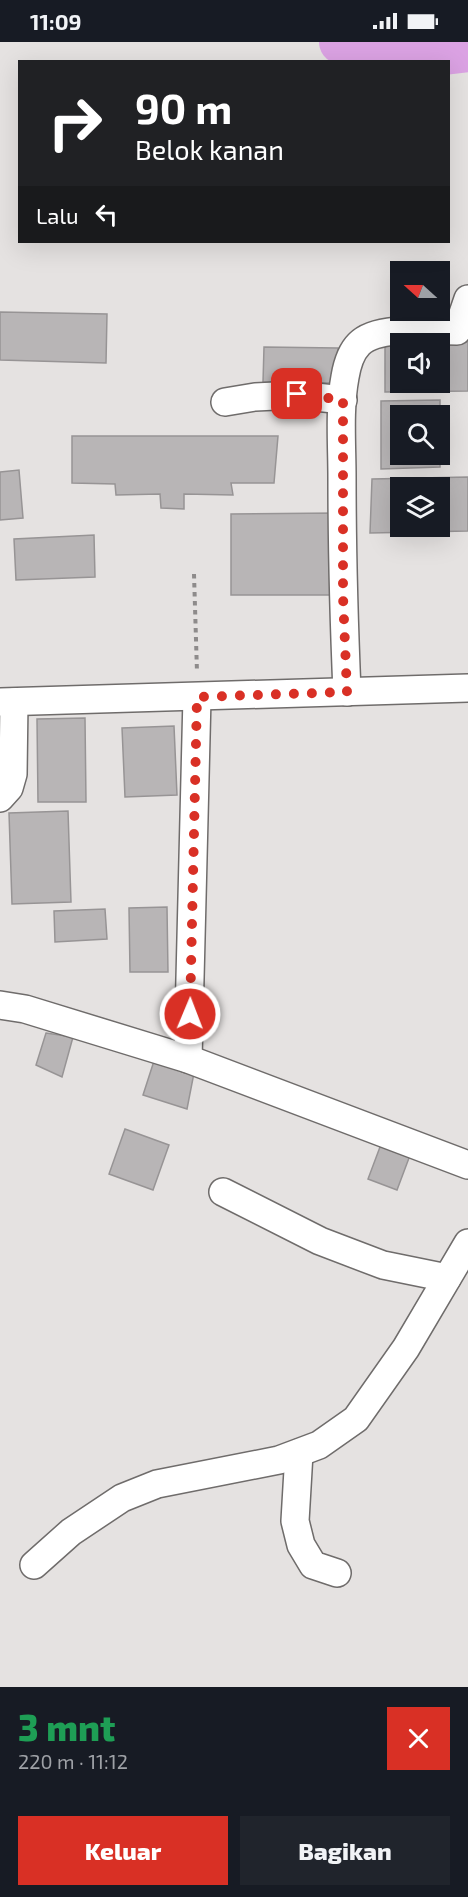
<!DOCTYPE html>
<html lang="id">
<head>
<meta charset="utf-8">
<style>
	:root { --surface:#171b24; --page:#20242c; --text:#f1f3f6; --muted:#9ea1a6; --accent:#d93025 }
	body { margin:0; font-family:"Exo 2",sans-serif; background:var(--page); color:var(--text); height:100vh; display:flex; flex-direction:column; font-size:22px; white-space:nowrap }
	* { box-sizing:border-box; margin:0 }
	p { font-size:20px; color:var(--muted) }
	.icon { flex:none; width:33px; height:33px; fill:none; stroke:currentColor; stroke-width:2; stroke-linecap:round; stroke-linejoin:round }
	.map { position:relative; height:1645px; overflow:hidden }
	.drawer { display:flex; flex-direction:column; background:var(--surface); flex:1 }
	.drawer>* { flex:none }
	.top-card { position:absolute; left:18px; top:18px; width:432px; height:183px; border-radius:0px; box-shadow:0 6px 24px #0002; background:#202124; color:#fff; overflow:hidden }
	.needle { width:39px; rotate:291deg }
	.controls { position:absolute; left:390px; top:219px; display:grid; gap:12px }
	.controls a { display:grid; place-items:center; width:60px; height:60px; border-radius:0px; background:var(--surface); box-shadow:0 6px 24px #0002; font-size:30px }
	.pin { position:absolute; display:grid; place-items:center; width:51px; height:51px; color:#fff; margin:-26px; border-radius:12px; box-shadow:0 3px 9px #0006 }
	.me { position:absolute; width:66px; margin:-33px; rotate:1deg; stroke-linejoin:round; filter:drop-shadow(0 0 4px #0008) }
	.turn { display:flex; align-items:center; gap:21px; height:126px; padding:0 18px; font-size:27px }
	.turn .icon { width:78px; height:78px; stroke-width:2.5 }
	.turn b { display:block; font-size:42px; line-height:51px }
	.then { display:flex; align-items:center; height:57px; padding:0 18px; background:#0003; gap:12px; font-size:22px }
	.round { display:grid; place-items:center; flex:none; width:63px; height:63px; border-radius:0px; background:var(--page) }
	.head { display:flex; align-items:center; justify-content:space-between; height:102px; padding:0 18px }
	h1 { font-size:36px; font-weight:800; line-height:45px; color:#1e9e55 }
	.primary-button { display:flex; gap:12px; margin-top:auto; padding:12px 18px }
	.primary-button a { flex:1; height:69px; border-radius:0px; background:var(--accent); color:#fff; font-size:24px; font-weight:800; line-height:69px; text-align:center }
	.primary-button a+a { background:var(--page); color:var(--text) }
	.status { display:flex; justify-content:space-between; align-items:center; height:42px; padding:0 30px; background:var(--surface); direction:ltr }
	.status svg { height:16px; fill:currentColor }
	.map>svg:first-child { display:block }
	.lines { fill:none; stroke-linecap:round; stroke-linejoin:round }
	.river { stroke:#dba2e3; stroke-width:44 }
	.building { fill:#b8b5b6; stroke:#979495; stroke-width:1.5; fill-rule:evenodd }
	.minor-casing { stroke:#6f6c6b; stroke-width:30 }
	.path { stroke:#8e8b8b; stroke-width:4; stroke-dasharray:4.5 4.5; stroke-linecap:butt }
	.minor { stroke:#fff; stroke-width:27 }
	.route { stroke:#d93025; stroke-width:10; stroke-dasharray:0 18 }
</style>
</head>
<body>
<div class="status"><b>11:09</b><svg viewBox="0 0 49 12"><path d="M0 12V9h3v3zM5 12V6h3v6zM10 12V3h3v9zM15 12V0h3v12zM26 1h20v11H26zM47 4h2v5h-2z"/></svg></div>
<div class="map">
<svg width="468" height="1645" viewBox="0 0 468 1645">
	<rect width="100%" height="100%" fill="#e5e2e1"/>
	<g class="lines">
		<!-- river -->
		<path class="river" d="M341,0L436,12L468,8"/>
	</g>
	<!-- building -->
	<g class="building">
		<path d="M0,270L107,272L106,321L0,318Z"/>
		<path d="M385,300H468V349L385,350ZM400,302H440V340H400Z"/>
		<path d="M264,305L338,306L337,341L263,340Z"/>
		<path d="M440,358V425L381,427V359ZM400,374H440V412H400Z"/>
		<path d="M72,394H278L274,441H231L233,453L184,452V467L161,466L160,452L116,453L115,442L72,441Z"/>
		<path d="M19,428L23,476L0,478V430Z"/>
		<path d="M468,435V489L370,491L372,437ZM400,446H440V484H400Z"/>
		<path d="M336,471L335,553H231V472Z"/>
		<path d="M94,493L95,535L16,538L14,497Z"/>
		<path d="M85,676L86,760H38L37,677Z"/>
		<path d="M174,684L177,753L125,755L122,686Z"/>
		<path d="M68,769L71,860L12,862L9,771Z"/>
		<path d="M167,865L168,930H130L129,866Z"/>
		<path d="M105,867L107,897L55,900L54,869Z"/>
		<path d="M46,991L73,995L62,1035L36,1023Z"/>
		<path d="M154,1019L194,1031L187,1067L143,1053Z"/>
		<path d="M125,1087L169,1103L153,1148L109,1132Z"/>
		<path d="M383,1097L412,1108L397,1148L368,1137Z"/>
	</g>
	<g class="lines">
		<!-- minor casing -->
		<g class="minor-casing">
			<g id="minor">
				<path d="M225,360L255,355L297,353L343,358"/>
				<path d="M347,650C344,579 342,507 342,435C342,403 339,367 345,335C347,323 351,310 359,302C377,283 432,289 457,289L468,257"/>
				<path d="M0,660L468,646"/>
				<path d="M0,756L9,746L13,732L14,660"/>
				<path d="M0,963L25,967L188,1017L468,1123"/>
				<path d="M188,1017L197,655"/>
				<path d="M223,1150L320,1199L383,1223L447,1236"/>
				<path d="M299,1411L295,1479L301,1503L313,1523L337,1531"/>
				<path d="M34,1523L71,1490L122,1456L157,1442L279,1418L319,1403L356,1377L406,1306L468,1201"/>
			</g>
		</g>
		<!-- path -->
		<path class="path" d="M194,532L197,630"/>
		<!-- minor -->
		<use href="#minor" class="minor"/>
	</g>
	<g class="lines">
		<!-- route -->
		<path class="route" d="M190,972L197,655L347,650L343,554V358L297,352"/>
	</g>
</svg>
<div class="controls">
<a><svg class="needle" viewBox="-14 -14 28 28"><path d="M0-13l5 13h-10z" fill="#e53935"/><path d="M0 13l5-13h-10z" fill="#9ea1a6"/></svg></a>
<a><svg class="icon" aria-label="sound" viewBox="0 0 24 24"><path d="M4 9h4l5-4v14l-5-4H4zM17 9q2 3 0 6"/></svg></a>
<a><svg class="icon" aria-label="search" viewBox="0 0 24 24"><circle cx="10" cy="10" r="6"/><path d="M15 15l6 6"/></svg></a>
<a><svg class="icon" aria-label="layers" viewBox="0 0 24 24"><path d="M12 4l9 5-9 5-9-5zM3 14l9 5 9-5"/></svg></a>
</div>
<div class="pin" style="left:297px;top:352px;background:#d93025"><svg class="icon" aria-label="arrive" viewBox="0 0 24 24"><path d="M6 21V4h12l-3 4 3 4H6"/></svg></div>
<svg class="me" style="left:190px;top:972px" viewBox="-20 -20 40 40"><circle r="17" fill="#d93025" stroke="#fff" stroke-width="3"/><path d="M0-11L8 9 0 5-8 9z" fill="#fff"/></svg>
<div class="top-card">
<div class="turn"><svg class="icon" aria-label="right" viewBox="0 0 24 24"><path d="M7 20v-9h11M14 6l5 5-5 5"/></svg><div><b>90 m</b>Belok kanan</div></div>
<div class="then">Lalu<svg class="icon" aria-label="left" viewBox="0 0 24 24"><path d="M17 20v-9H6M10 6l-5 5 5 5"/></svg></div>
</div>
</div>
<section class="drawer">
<div class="head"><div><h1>3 mnt</h1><p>220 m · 11:12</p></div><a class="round" style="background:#d93025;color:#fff"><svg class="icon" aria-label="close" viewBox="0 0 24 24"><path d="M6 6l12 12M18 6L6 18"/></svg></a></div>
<div class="primary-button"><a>Keluar</a><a>Bagikan</a></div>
</section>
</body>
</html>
